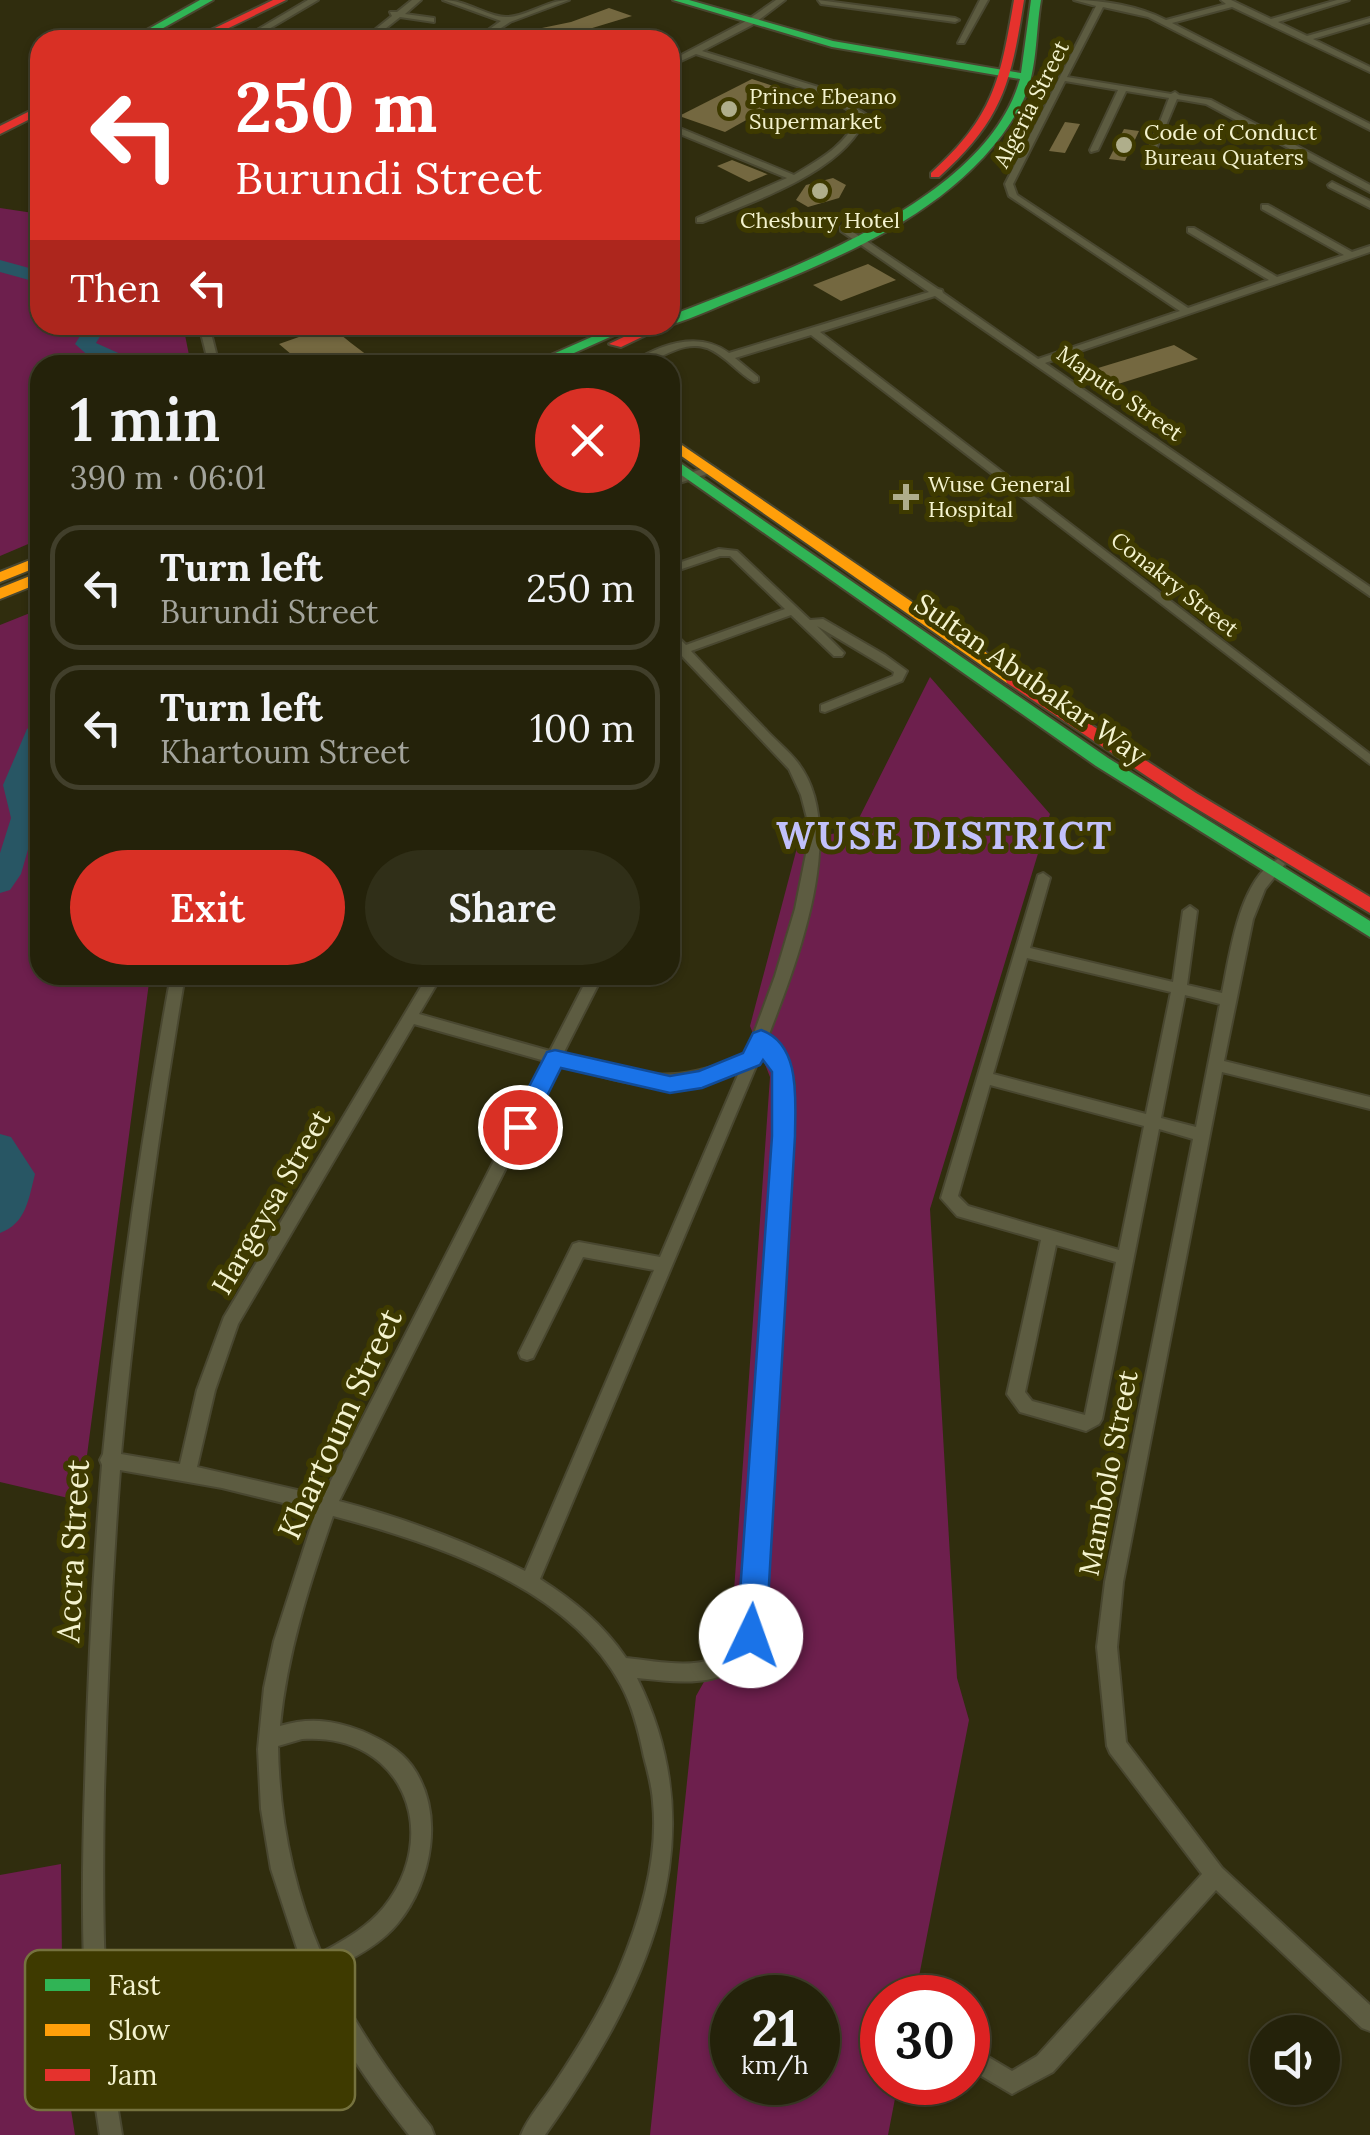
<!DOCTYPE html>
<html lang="en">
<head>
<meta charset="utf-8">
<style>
	:root { --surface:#24220a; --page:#302f18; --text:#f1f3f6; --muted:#a3a49c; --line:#413f2b; --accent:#d93025 }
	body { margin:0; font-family:Lora,serif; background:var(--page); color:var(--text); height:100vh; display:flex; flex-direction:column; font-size:38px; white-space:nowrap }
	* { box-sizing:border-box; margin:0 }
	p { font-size:32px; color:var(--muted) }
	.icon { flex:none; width:55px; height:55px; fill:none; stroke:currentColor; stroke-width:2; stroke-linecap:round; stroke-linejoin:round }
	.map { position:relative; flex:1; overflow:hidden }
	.side { position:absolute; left:30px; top:355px; width:650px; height:630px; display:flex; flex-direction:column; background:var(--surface); border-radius:30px; box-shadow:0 2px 8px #0004,0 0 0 2px var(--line) }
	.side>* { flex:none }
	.hud { position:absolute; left:30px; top:30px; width:650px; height:305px; border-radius:30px; box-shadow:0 2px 8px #0004,0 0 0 2px var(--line); background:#d93025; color:#fff; overflow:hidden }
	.fabs { position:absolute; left:1250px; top:2015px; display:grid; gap:20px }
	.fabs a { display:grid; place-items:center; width:90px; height:90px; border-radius:50%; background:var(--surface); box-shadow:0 2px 8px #0004,0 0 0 2px var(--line); font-size:50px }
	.speed { position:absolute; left:710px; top:1975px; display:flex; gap:20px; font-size:50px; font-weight:700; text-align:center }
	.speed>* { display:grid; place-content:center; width:130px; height:130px; border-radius:50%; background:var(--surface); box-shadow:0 2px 8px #0004,0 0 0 2px var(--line); line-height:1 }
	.speed small { font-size:25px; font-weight:400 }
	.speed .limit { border:15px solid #d22; background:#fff; color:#111 }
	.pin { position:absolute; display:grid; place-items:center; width:85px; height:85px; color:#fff; margin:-42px; border:5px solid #fff; border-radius:50%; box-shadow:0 2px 10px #0007 }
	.me { position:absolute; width:110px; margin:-55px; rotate:3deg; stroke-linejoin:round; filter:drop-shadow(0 0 8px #0008) }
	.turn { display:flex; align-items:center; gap:35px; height:210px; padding:0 40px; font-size:45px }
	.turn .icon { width:130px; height:130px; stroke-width:2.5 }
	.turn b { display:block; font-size:70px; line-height:85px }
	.then { display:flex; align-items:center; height:95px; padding:0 40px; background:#0003; gap:20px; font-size:38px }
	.round { display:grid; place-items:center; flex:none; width:105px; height:105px; border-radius:52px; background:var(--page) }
	.head { display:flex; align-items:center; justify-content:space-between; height:170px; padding:0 40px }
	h1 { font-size:60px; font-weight:600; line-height:75px }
	.cta { display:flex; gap:20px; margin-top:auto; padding:20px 40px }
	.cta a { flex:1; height:115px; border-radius:60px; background:var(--accent); color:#fff; font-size:40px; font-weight:600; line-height:115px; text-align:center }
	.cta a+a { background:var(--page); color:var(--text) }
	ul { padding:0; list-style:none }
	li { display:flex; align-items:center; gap:30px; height:125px; margin:0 20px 15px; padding:0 20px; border:5px solid var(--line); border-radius:30px }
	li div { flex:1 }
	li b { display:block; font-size:38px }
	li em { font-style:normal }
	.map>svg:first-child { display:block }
	.green { fill:#6d1f4d; fill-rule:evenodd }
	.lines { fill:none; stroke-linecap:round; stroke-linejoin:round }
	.river { fill:#285664; fill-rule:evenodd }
	.building { fill:#746840 }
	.street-casing { stroke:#494730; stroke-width:4 }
	.fast-casing { stroke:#494730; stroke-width:4 }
	.slow-casing { stroke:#494730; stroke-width:4 }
	.jam-casing { stroke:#494730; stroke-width:4 }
	.street { fill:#5d5c41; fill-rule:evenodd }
	.fast { fill:#30b455; fill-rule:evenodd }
	.slow { fill:#ff9f0a; fill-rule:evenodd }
	.jam { fill:#e5322d; fill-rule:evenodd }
	.route { fill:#1a73e8; stroke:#114b97; stroke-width:2.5 }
	.poi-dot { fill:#afae8b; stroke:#3e3a00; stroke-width:4 }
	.labels { text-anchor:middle; stroke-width:10; stroke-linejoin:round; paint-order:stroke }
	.far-poi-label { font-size:22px; fill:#f4f3cf; stroke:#3e3a00; text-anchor:start }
	.far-street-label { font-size:22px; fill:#f4f3cf; stroke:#3e3a00 }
	.street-label { font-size:28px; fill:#f4f3cf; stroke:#3e3a00 }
	.near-street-label { font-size:32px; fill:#f4f3cf; stroke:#3e3a00 }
	.district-label { font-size:38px; font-weight:bold; letter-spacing:2.5px; fill:#c2c1fb; stroke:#3e3a00 }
	.key { fill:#3e3a00; stroke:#75723e; stroke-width:2.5 }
	.key-label { font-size:28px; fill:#f4f3cf }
</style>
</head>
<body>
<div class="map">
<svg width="1370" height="2135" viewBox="0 0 1370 2135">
	<rect width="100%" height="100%" fill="#302d0e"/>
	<!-- green -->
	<g class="green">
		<path d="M0,208L40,214V325H183L191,365H40V539L0,556Z"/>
		<path d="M40,609V975H150L81,1501L0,1482V625Z"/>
		<path d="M930,677L1050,814L930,1209L957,1678L969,1720L915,1997L882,1998V2082L898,2083L888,2135H650L696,1696L731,1634L770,1077L750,1026L799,840L853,830ZM732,1998H818V2082H732Z"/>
		<path d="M61,1864L63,2059L75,2135H0V1875Z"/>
	</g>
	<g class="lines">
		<!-- river -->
		<g class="river">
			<path d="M0,260L40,271V283L0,272Z"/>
			<path d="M87,325H107L96,343L145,365L92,359L75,344Z"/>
			<path d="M40,721V759L29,785L37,818L21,874L10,890L0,893V853L11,818L3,785L27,729Z"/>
			<path d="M0,1134L11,1137L35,1174C29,1198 26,1224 0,1233Z"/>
		</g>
	</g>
	<!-- building -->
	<g class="building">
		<path d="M609,8L632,16L556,39L537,29L571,22Z"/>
		<path d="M752,79L794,93L725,132L679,116Z"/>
		<path d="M1065,122L1080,124L1065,153L1049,151Z"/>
		<path d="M1124,129L1139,131L1125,161L1109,159Z"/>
		<path d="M732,160L767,174H768L749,182L717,166Z"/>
		<path d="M833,178L846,185L839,198L808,207L796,200L806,185Z"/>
		<path d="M868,264L896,280L841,301L813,285Z"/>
		<path d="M330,326L351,343L380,365H304L279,344Z"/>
		<path d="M1174,345L1198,359L1118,384L1098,368Z"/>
	</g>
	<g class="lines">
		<!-- street casing -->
		<g class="street-casing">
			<g id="street">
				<path d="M308,0H318L250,40H240Z"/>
				<path d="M412,0H421L405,14L434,18V22L400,17L371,40H362L392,16L390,12H397Z"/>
				<path d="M443,0C466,0 488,17 506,17C524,18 547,0 569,0L510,22L483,40H474L501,21Z"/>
				<path d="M776,0H785L752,25L702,51L828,90L867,115C845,172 756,200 703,222H697V218L787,178L670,130V124L794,175C820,159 847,145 858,116L822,94L696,54L670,66V61L746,21Z"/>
				<path d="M818,0L955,18L959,20L955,22L821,4Z"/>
				<path d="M980,0H988L964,43H958Z"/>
				<path d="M1074,0C1103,0 1139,6 1166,20L1226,4L1221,0H1231L1271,19L1337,0H1349L1278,22L1307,36L1370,18V22L1313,39L1370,67V72L1232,7L1172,23L1370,124V130L1148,17L1103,7L1067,77L1171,94L1175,92L1179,95L1211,100L1370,185V192L1206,104L1177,99L1151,161L1144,163L1169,98L1126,91L1098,150L1091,152L1090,150L1118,90L1065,81L1013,184L1017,195L1188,308L1269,280L1188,232V228H1194L1277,277L1344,255L1262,209V205H1268L1352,252L1370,246V252L1045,363L1370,587V596L935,296L820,332L1370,754V764L811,335L735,358L758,377V381L754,382C738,373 725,355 707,348C679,338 655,367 629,364C659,345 698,330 729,353L929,292L841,231V227L844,226L938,289L942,290L943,293L1038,359L1180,311L1009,196L1005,184L1096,6Z"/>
				<path d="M1332,182L1370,201V208L1329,187L1328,185Z"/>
				<path d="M199,325H209L219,365H209Z"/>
				<path d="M712,466L717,469L716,471L670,486V479Z"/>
				<path d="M719,549L737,551L810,620L823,619L885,655L907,671L902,681L825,712L821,711V705L893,676L894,672L817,626L844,653L842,656H834L791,615L691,651C716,678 741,704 766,730C776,741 789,751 798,763C850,831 795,966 768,1037L791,1071L794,1084L760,1636C736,1691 688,1683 637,1678C720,1845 643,1996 545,2135H521C528,2117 543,2101 554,2084C578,2048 601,2011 618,1972C640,1920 659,1859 653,1802C652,1786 648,1772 644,1757C639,1732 633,1707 621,1685C568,1586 434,1543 333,1516C309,1585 287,1653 280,1726C309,1717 333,1720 362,1731C380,1739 400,1749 412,1766C445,1812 432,1882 398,1923C380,1945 353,1958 329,1971C356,2028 392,2078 431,2127L434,2135H409C370,2086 334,2035 310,1977L306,1976L271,1869L261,1809L258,1749L264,1688L274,1641L316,1511L222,1488L120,1470C112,1577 107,1684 104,1791C102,1907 102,2021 122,2135H100C81,2019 81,1903 85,1785C88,1678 93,1571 102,1465L100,1460L103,1454C119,1293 142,1134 171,975H185C158,1134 136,1293 121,1454L180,1464L197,1390L224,1317L428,975H442L419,1014L550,1051L589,975H603L563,1054C640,1076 668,1086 746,1055L775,976L795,909L807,849V818L801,795L789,769L681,655L670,659V651L675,649L670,643V632L674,633L686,645L785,609L730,556H720L670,573V566ZM414,1024L545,1061L323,1496L197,1467L215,1390L238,1324ZM762,1052L776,1072L778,1084L742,1634C719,1676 666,1662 626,1658C603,1624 574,1601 540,1579ZM558,1064C633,1085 663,1098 740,1070L660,1257L579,1242L573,1244L519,1353L521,1358L527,1360L533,1358L583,1257L654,1270L525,1571C466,1541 403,1518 339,1501ZM302,1739C402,1732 443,1833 384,1907C367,1928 344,1940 321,1953C293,1887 279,1818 278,1746Z"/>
				<path d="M1278,859L1285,864L1265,889L1253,919L1224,1061L1370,1097V1109L1222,1072L1123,1582L1117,1647L1126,1742L1222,1868L1370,2005V2031L1362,2028L1216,1890L1053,2072L1012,2094L968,2068V2045L1012,2071L1037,2056L1202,1874L1110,1753L1107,1746L1097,1647L1105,1582L1193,1139L1159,1129L1102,1419L1099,1424L1086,1431L1020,1412L1007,1394L1041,1240L957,1216L941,1198L1038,875L1043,873L1050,878L1030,948L1173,982L1183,911L1190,906L1197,911L1187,985L1222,993C1230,954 1239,879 1278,859ZM1027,958L1171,992L1146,1114L993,1074ZM1185,995L1220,1004L1196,1127L1161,1118ZM990,1085L1144,1126L1119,1250L968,1206L958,1196ZM1056,1245L1116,1262L1085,1415L1032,1401L1025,1392Z"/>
			</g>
		</g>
		<!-- fast casing -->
		<g class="fast-casing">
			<g id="fast">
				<path d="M200,0H213L142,40H129Z"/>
				<path d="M673,0H689L833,41L1021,73L1031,0H1041C1035,34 1038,74 1021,105C967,205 849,254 749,294C723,304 697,317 670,325V316C779,273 985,204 1020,79L832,47Z"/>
				<path d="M619,325H637L547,365H528Z"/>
				<path d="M670,456L1108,758L1370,921V937L1096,766L670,467Z"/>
			</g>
		</g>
		<!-- slow casing -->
		<g class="slow-casing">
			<g id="slow">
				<path d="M670,437L1019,675V683H1007L670,448Z"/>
				<path d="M40,556V566L0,582V572Z"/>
				<path d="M40,572V583L0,599V588Z"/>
			</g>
		</g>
		<!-- jam casing -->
		<g class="jam-casing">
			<g id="jam">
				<path d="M273,0H286L204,40H190Z"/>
				<path d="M1014,0H1024C1011,83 1003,119 939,177H931V173C994,116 1000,81 1014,0Z"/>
				<path d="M40,106V114L0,134V126Z"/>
				<path d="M649,325H667L621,347L609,344Z"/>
				<path d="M1013,674L1196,793L1370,897V913L1184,801L1007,683L1005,679Z"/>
			</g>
		</g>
		<!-- street -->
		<use href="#street" class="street"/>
		<!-- fast -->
		<use href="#fast" class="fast"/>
		<!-- slow -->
		<use href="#slow" class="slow"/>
		<!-- jam -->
		<use href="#jam" class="jam"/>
	</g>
	<!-- route -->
	<path class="route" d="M761,1030C802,1044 795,1102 795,1136L766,1636L761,1646L751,1650L741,1646L737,1636L772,1136V1072L763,1060L760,1065L702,1088L670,1093L561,1068L528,1134H512L508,1127L547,1052L555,1050L670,1076L699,1071L743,1053L753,1033Z"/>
	<!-- markers -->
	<g class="poi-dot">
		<circle cx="729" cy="109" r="10"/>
		<circle cx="1124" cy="145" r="10"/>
		<circle cx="820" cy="191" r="10"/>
		<path d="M901 482h10v10h10v10h-10v10h-10v-10h-10v-10h10z"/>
	</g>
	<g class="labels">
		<!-- far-poi labels -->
		<g class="far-poi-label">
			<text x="749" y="104">Prince Ebeano<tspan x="749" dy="25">Supermarket</tspan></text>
			<text x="1144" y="140">Code of Conduct<tspan x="1144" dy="25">Bureau Quaters</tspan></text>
			<text x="820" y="228" text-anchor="middle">Chesbury Hotel</text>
			<text x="928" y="492">Wuse General<tspan x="928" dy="25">Hospital</tspan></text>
		</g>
		<!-- far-street labels -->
		<g class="far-street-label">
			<text transform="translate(1031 104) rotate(-63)" y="8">Algeria Street</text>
			<text transform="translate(1120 393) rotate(35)" y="8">Maputo Street</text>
			<text transform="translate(1175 584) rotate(38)" y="8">Conakry Street</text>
		</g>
		<!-- street labels -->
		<g class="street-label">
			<text transform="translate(1031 679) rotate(35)" y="10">Sultan Abubakar Way</text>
			<text transform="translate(271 1202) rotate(-60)" y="10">Hargeysa Street</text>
			<text transform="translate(1108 1473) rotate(-79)" y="10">Mambolo Street</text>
		</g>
		<!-- near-street labels -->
		<g class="near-street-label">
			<text transform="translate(340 1424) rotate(-65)" y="11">Khartoum Street</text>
			<text transform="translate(73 1551) rotate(-87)" y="11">Accra Street</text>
		</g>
		<!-- district labels -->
		<g class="district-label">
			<text x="945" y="849">WUSE DISTRICT</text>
		</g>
	</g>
	<!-- legend -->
	<rect x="25" y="1950" width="330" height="160" rx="15" class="key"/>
	<rect x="45" y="1979" width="45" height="12" fill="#30b455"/>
	<rect x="45" y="2024" width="45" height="12" fill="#ff9f0a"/>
	<rect x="45" y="2069" width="45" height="12" fill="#e5322d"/>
	<g class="key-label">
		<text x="108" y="1995">Fast</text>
		<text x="108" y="2040">Slow</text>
		<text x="108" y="2085">Jam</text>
	</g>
</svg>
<div class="fabs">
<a><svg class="icon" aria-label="sound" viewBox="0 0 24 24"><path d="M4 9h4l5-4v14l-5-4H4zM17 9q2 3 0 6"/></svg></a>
</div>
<div class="speed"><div>21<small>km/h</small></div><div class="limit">30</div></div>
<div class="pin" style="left:520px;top:1127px;background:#d93025"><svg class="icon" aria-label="arrive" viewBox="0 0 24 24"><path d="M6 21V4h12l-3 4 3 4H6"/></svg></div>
<svg class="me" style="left:751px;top:1636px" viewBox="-20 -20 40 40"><circle r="19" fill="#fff"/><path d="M0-13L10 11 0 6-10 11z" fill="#1a73e8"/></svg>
<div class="hud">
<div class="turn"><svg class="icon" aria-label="left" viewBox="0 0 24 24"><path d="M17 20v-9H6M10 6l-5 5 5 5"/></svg><div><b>250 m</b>Burundi Street</div></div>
<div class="then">Then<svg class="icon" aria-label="left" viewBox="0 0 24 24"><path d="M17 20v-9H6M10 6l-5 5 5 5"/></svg></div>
</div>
<section class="side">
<div class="head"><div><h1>1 min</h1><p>390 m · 06:01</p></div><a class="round" style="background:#d93025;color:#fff"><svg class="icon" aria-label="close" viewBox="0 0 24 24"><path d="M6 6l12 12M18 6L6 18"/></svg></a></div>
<ul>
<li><svg class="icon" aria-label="left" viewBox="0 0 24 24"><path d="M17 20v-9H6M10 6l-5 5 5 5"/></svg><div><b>Turn left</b><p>Burundi Street</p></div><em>250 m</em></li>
<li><svg class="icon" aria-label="left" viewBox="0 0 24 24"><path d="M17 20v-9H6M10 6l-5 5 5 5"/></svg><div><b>Turn left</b><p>Khartoum Street</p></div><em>100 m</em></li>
</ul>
<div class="cta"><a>Exit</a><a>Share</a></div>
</section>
</div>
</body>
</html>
